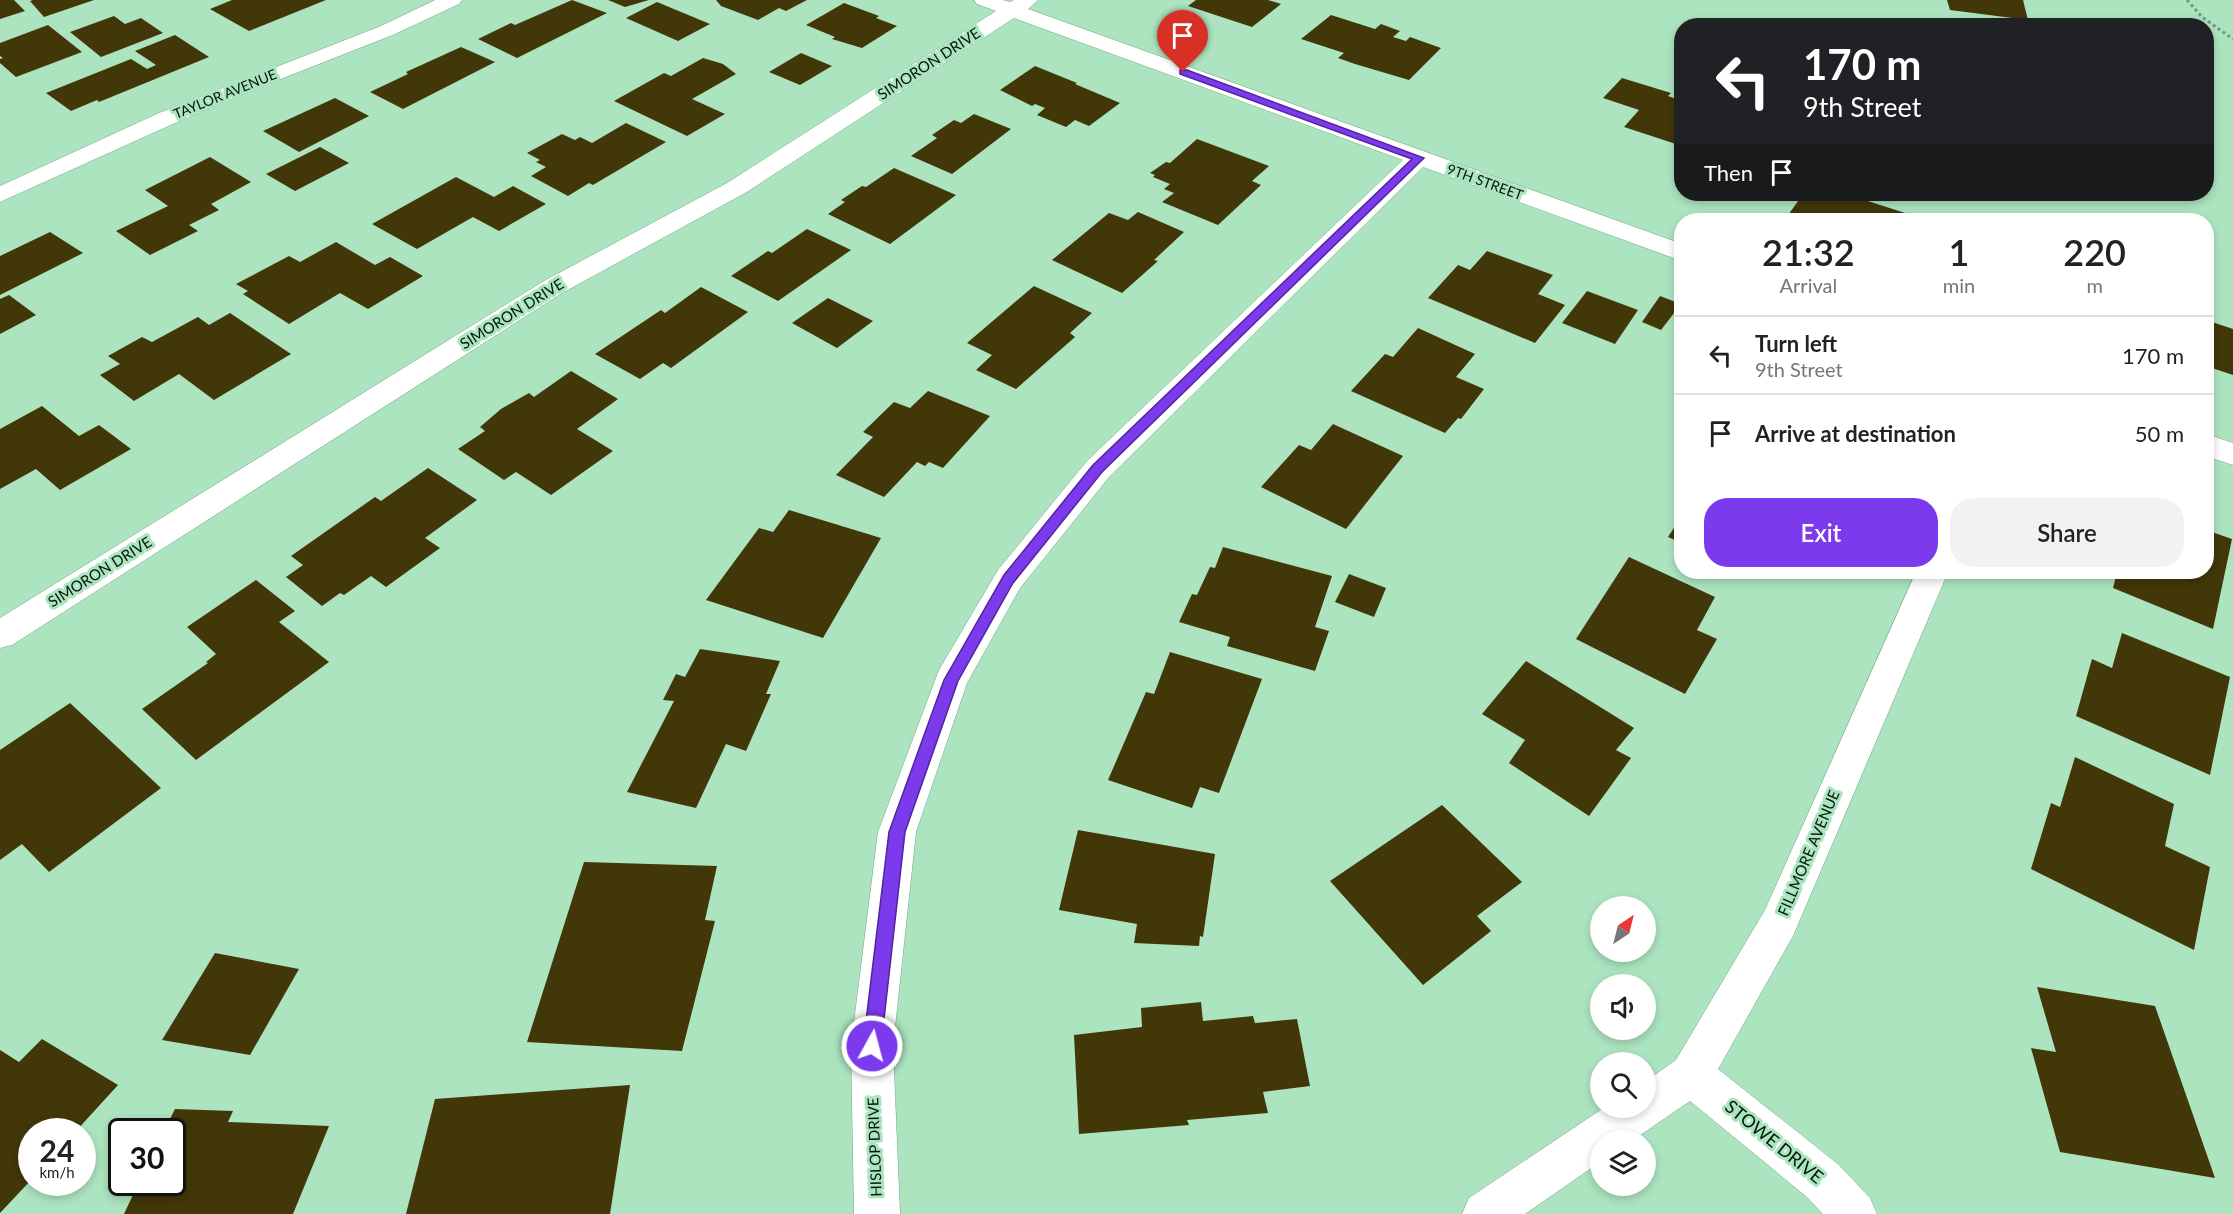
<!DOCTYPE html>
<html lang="en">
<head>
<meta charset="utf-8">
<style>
	:root { --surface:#fff; --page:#f2f2f2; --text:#222; --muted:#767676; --line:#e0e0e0; --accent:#7c3aed }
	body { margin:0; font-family:Lato,sans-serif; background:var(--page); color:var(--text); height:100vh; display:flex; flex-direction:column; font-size:22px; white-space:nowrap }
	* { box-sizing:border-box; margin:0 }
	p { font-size:20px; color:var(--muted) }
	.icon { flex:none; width:33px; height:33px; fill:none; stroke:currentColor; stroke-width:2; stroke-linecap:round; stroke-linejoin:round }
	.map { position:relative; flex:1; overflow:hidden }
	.sheet { position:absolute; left:1674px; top:213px; width:540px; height:366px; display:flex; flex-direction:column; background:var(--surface); border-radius:24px; box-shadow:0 3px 9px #0003 }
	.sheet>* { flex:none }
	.guide { position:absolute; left:1674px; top:18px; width:540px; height:183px; border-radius:24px; box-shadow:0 3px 9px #0003; background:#202124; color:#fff; overflow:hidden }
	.needle { width:39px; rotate:35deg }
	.controls { position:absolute; left:1590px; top:896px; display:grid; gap:12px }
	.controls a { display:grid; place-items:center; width:66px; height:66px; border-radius:50%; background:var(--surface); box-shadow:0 3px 9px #0003; font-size:30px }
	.speed { position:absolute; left:18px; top:1118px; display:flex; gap:12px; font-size:30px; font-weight:700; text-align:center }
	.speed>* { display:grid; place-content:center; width:78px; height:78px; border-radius:50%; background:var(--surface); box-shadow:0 3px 9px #0003; line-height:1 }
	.speed small { font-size:15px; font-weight:400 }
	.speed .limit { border:3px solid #111; border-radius:9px; background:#fff; color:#111 }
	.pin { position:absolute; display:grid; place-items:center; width:51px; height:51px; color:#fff; margin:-62px -26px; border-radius:50% 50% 50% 0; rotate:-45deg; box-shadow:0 0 6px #0007 }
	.pin .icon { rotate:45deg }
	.me { position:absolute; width:66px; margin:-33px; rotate:7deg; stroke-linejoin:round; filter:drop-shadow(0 0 4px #0008) }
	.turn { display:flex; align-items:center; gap:21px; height:126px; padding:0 30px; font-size:27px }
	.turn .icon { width:78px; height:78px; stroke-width:2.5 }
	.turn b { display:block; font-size:42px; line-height:51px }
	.then { display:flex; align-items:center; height:57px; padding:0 30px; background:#0003; gap:12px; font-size:22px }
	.eta { display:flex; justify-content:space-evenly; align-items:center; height:102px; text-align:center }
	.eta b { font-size:36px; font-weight:600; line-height:42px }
	.button { display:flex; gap:12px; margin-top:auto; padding:12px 30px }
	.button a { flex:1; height:69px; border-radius:24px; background:var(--accent); color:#fff; font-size:24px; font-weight:600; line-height:69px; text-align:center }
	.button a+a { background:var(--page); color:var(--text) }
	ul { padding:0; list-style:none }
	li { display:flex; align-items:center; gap:18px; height:78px; padding:0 30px; border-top:2px solid var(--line) }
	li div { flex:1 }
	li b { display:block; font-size:22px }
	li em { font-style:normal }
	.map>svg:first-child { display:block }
	.building { fill:#423709 }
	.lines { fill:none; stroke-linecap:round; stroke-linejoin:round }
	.minor-casing { stroke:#73a886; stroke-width:1 }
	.path { stroke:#6f9b7e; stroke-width:3; stroke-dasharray:3 3; stroke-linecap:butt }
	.minor { fill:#fff; fill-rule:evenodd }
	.route { fill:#7c3aed; stroke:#51269a; stroke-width:1.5 }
	.labels { text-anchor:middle; stroke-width:6; stroke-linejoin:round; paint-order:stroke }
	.far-street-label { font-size:14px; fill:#02160a; stroke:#ace4bf }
	.street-label { font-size:15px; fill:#02160a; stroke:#ace4bf }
	.near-street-label { font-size:18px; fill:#02160a; stroke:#ace4bf }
</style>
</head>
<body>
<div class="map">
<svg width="2233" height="1214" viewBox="0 0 2233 1214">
	<rect width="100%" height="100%" fill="#ace4bf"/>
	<!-- building -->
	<g class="building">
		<path d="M0,0H14L25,11L0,19Z"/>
		<path d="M33,0H94L44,17L30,1Z"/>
		<path d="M232,0H326L249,31L210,9Z"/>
		<path d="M572,0L607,13L517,58L478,39L511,23L515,25Z"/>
		<path d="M608,0H649L625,7Z"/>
		<path d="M716,0H807L786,11L779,8L758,20L721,6Z"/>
		<path d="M1196,0H1268L1281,4L1252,27L1188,6Z"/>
		<path d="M1947,0H2023L2028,20L1950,10Z"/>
		<path d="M657,2L710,24L678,41L626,18Z"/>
		<path d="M844,3L879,16L876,18L897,26L862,48L832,39L835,37L806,25Z"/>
		<path d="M1331,15L1375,29L1381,24L1400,31L1393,37L1406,41L1410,37L1441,48L1409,80L1355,64L1338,58L1344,53L1301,39Z"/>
		<path d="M114,16L125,24L141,18L163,33L101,57L70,32Z"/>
		<path d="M48,25L82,52L16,77L0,63V59L3,58L0,56V43Z"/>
		<path d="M175,35L209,57L99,102L97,100L71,111L46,93L131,59L147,69L156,65L135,51Z"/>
		<path d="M461,47L495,62L403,109L370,92L408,74L406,72Z"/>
		<path d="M801,53L832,66L800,85L769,72Z"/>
		<path d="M703,58L723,64L736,74L692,99L725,114L687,136L614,101L664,73L671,76Z"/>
		<path d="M1035,66L1077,83L1075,84L1120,103L1089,126L1075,120L1066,127L1037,115L1045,108L1035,104L1032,106L1000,90Z"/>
		<path d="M1622,78L1671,93L1668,96L1682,101V146L1624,127L1639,110L1603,98Z"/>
		<path d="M335,98L369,116L299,152L263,131Z"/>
		<path d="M974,114L1011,129L952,174L911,156L937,138L932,135L954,120L961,123Z"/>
		<path d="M626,123L666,142L593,185L589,183L568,196L531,176L546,167L536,162L540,160L527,153L562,134L575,140L580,137L592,143Z"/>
		<path d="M1197,139L1269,166L1252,181L1261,185L1218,225L1162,202L1174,193L1164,189L1170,184L1153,177L1155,175L1150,173L1166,162L1170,163Z"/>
		<path d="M320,147L349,163L295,191L266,174Z"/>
		<path d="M210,157L251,182L211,204L219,210L189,225L198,231L150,255L116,231L168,206L145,190Z"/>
		<path d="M894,168L956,195L890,244L828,214L845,202L841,200L862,186L866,187Z"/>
		<path d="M456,177L494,197L513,186L546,204L499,231L473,217L417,249L372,224Z"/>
		<path d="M1803,194H1846L1927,220H1792L1786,218Z"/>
		<path d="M1138,212L1184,232L1154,260L1158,261L1122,293L1052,260L1109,213L1128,220Z"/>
		<path d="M807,229L851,250L778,301L731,276L768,251L772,253Z"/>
		<path d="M50,232L83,253L0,295V256Z"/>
		<path d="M336,242L375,265L390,257L423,276L368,309L340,293L289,324L243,294L248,291L236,284L289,256L300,262Z"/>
		<path d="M1487,251L1553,275L1538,294L1565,305L1535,343L1428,298L1458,265L1470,270Z"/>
		<path d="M1034,286L1092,313L1070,333L1075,337L1016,389L976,370L992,355L967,343Z"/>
		<path d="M701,287L748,312L671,368L663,363L640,379L595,354L661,310L665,313Z"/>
		<path d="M1587,291L1638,310L1615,344L1562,323Z"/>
		<path d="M9,295L36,315L0,334V299Z"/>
		<path d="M1660,296L1681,304L1661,330L1642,322Z"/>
		<path d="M828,298L873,321L837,348L792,323Z"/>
		<path d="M230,313L291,354L214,400L179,374L134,401L100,375L120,364L108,356L142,337L152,342L198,317L209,325Z"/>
		<path d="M2206,320L2233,329V375L2206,366Z"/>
		<path d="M1418,328L1475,354L1456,377L1484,389L1461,419L1458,418L1445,433L1351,391L1385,354L1393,357Z"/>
		<path d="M571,371L618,399L577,429L613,451L551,495L516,472L504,480L458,449L485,431L480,427L501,409L529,393L534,397Z"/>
		<path d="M928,391L990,416L943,468L929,462L925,466L917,462L884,497L836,475L873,437L863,432L894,402L910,408Z"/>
		<path d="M42,406L79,436L99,425L131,449L60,490L36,469L0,489V429Z"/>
		<path d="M1333,424L1403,456L1346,529L1261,487L1299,445L1311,450Z"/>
		<path d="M428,468L477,500L425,538L440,548L386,587L371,576L344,595L340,593L322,606L286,577L303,565L291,556L375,497L381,501Z"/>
		<path d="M1682,507V543L1668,537L1681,517L1677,515Z"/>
		<path d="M789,510L881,538L823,638L706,600L759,528L773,532Z"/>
		<path d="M2206,530L2232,539L2213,629L2113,588L2117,572H2206Z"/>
		<path d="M1223,547L1332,576L1315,627L1329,631L1315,671L1227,646L1230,637L1179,622L1192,594L1197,595L1210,567L1215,568Z"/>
		<path d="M1629,557L1715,597L1697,630L1717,639L1685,694L1576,639Z"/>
		<path d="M1349,574L1386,588L1374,617L1335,602Z"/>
		<path d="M256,580L295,611L279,622L329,662L196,760L142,709L208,663L206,662L216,654L187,627Z"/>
		<path d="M2122,633L2230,677L2210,775L2076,716L2092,659L2112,668Z"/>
		<path d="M700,649L780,661L766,694H771L746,751L726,744L696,808L627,792L674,701L663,700L676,674L685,677Z"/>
		<path d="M1170,652L1262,679L1219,793L1200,787L1192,808L1108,780L1146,692L1154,694Z"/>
		<path d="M1526,661L1634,728L1616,750L1631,758L1589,816L1509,763L1525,740L1482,714Z"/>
		<path d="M70,703L161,788L49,872L22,844L0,860V750Z"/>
		<path d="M2075,757L2174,804L2165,846L2210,867L2194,950L2031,869L2051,803L2060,807Z"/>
		<path d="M1442,805L1522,882L1477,916L1491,931L1423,985L1330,881Z"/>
		<path d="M1078,830L1215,854L1203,937L1200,936L1199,946L1134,943L1137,924L1059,910Z"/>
		<path d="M584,862L717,866L705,920L715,921L682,1051L527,1042Z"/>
		<path d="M215,953L299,969L250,1055L162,1040Z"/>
		<path d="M2037,987L2155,1006L2215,1178L2060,1152L2031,1048L2056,1052Z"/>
		<path d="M1201,1002L1203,1021L1253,1016L1255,1023L1297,1019L1310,1086L1263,1092L1268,1113L1187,1120L1189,1125L1079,1134L1074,1035L1142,1027L1141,1008Z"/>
		<path d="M42,1039L118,1085L76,1131H32V1179L0,1213V1050L19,1062Z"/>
		<path d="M630,1085L610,1214H406L435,1099Z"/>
		<path d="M175,1109L233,1111L228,1122L329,1126L293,1214H124L139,1182H172V1131H164Z"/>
	</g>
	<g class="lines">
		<!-- minor casing -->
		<g class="minor-casing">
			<g id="minor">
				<path d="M435,0H462L459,4L395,34L253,90L175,123L0,202V186L159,113L381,26Z"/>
				<path d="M974,0H1003L1010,2L1014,0H1038L1028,9L1682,244V261L1423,167L1109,477L1020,588L967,683L916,832L893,1046L900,1214H854L851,1046L878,832L939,670L998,570L1087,461L1403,160L1014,18L745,193L562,293L12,645L0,648V618L544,281L727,183L996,11L977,4Z"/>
				<path d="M2206,434L2233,443V465L2206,456Z"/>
				<path d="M1916,572H1948L1793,936L1718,1069L1839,1165L1870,1198L1877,1214H1823L1807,1197L1690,1101L1633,1140H1600V1162L1525,1214H1462L1469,1198L1605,1107H1646V1081L1676,1060L1765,910Z"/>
			</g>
		</g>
		<!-- path -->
		<path class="path" d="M2187,0L2202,17L2233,39"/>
		<!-- minor -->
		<use href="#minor" class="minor"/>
	</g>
	<!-- route -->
	<path class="route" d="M1180,70H1187L1424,158L1102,472L1013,583L958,681L905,832L881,1046L878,1052L872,1055L866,1052L863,1046L889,832L944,680L1004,575L1093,465L1412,159L1180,74Z"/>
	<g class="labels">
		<!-- far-street labels -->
		<g class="far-street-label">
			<text transform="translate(225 94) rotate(-22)" y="5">TAYLOR AVENUE</text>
			<text transform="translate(1485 182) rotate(20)" y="5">9TH STREET</text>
		</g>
		<!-- street labels -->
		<g class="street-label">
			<text transform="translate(929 64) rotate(-33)" y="5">SIMORON DRIVE</text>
			<text transform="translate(512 314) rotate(-32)" y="5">SIMORON DRIVE</text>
			<text transform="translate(100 572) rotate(-32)" y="5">SIMORON DRIVE</text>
			<text transform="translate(1809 853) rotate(-67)" y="5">FILLMORE AVENUE</text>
			<text transform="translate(875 1147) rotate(-92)" y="5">HISLOP DRIVE</text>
		</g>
		<!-- near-street labels -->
		<g class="near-street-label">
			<text transform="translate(1774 1142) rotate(39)" y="6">STOWE DRIVE</text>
		</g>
	</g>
</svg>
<div class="controls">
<a><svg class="needle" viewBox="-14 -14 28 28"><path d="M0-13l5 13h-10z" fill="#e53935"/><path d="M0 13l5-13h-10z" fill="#767676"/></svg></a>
<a><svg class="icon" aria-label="sound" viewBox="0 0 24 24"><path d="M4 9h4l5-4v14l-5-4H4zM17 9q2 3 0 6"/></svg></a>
<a><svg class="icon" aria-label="search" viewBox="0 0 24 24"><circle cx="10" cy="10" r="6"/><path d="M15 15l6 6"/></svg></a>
<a><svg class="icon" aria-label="layers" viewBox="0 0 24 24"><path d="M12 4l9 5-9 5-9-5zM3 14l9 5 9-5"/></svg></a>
</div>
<div class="speed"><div>24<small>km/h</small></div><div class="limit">30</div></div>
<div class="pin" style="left:1183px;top:72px;background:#d93025"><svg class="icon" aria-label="arrive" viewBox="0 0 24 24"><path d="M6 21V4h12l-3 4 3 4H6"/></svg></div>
<svg class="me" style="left:872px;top:1046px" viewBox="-20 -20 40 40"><circle r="17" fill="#7c3aed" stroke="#fff" stroke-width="3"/><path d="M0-11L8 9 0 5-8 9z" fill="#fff"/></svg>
<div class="guide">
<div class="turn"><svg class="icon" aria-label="left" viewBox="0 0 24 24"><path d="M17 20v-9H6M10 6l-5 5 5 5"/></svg><div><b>170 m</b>9th Street</div></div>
<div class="then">Then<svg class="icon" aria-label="arrive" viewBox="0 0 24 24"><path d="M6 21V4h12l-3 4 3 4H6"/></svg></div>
</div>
<section class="sheet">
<div class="eta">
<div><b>21:32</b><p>Arrival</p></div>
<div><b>1</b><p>min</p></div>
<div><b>220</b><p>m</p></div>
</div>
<ul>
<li><svg class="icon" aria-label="left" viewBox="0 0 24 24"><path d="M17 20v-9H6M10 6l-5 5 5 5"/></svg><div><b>Turn left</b><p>9th Street</p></div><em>170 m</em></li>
<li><svg class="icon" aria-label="arrive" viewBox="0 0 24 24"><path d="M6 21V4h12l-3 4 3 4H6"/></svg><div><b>Arrive at destination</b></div><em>50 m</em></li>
</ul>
<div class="button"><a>Exit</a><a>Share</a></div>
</section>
</div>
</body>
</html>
